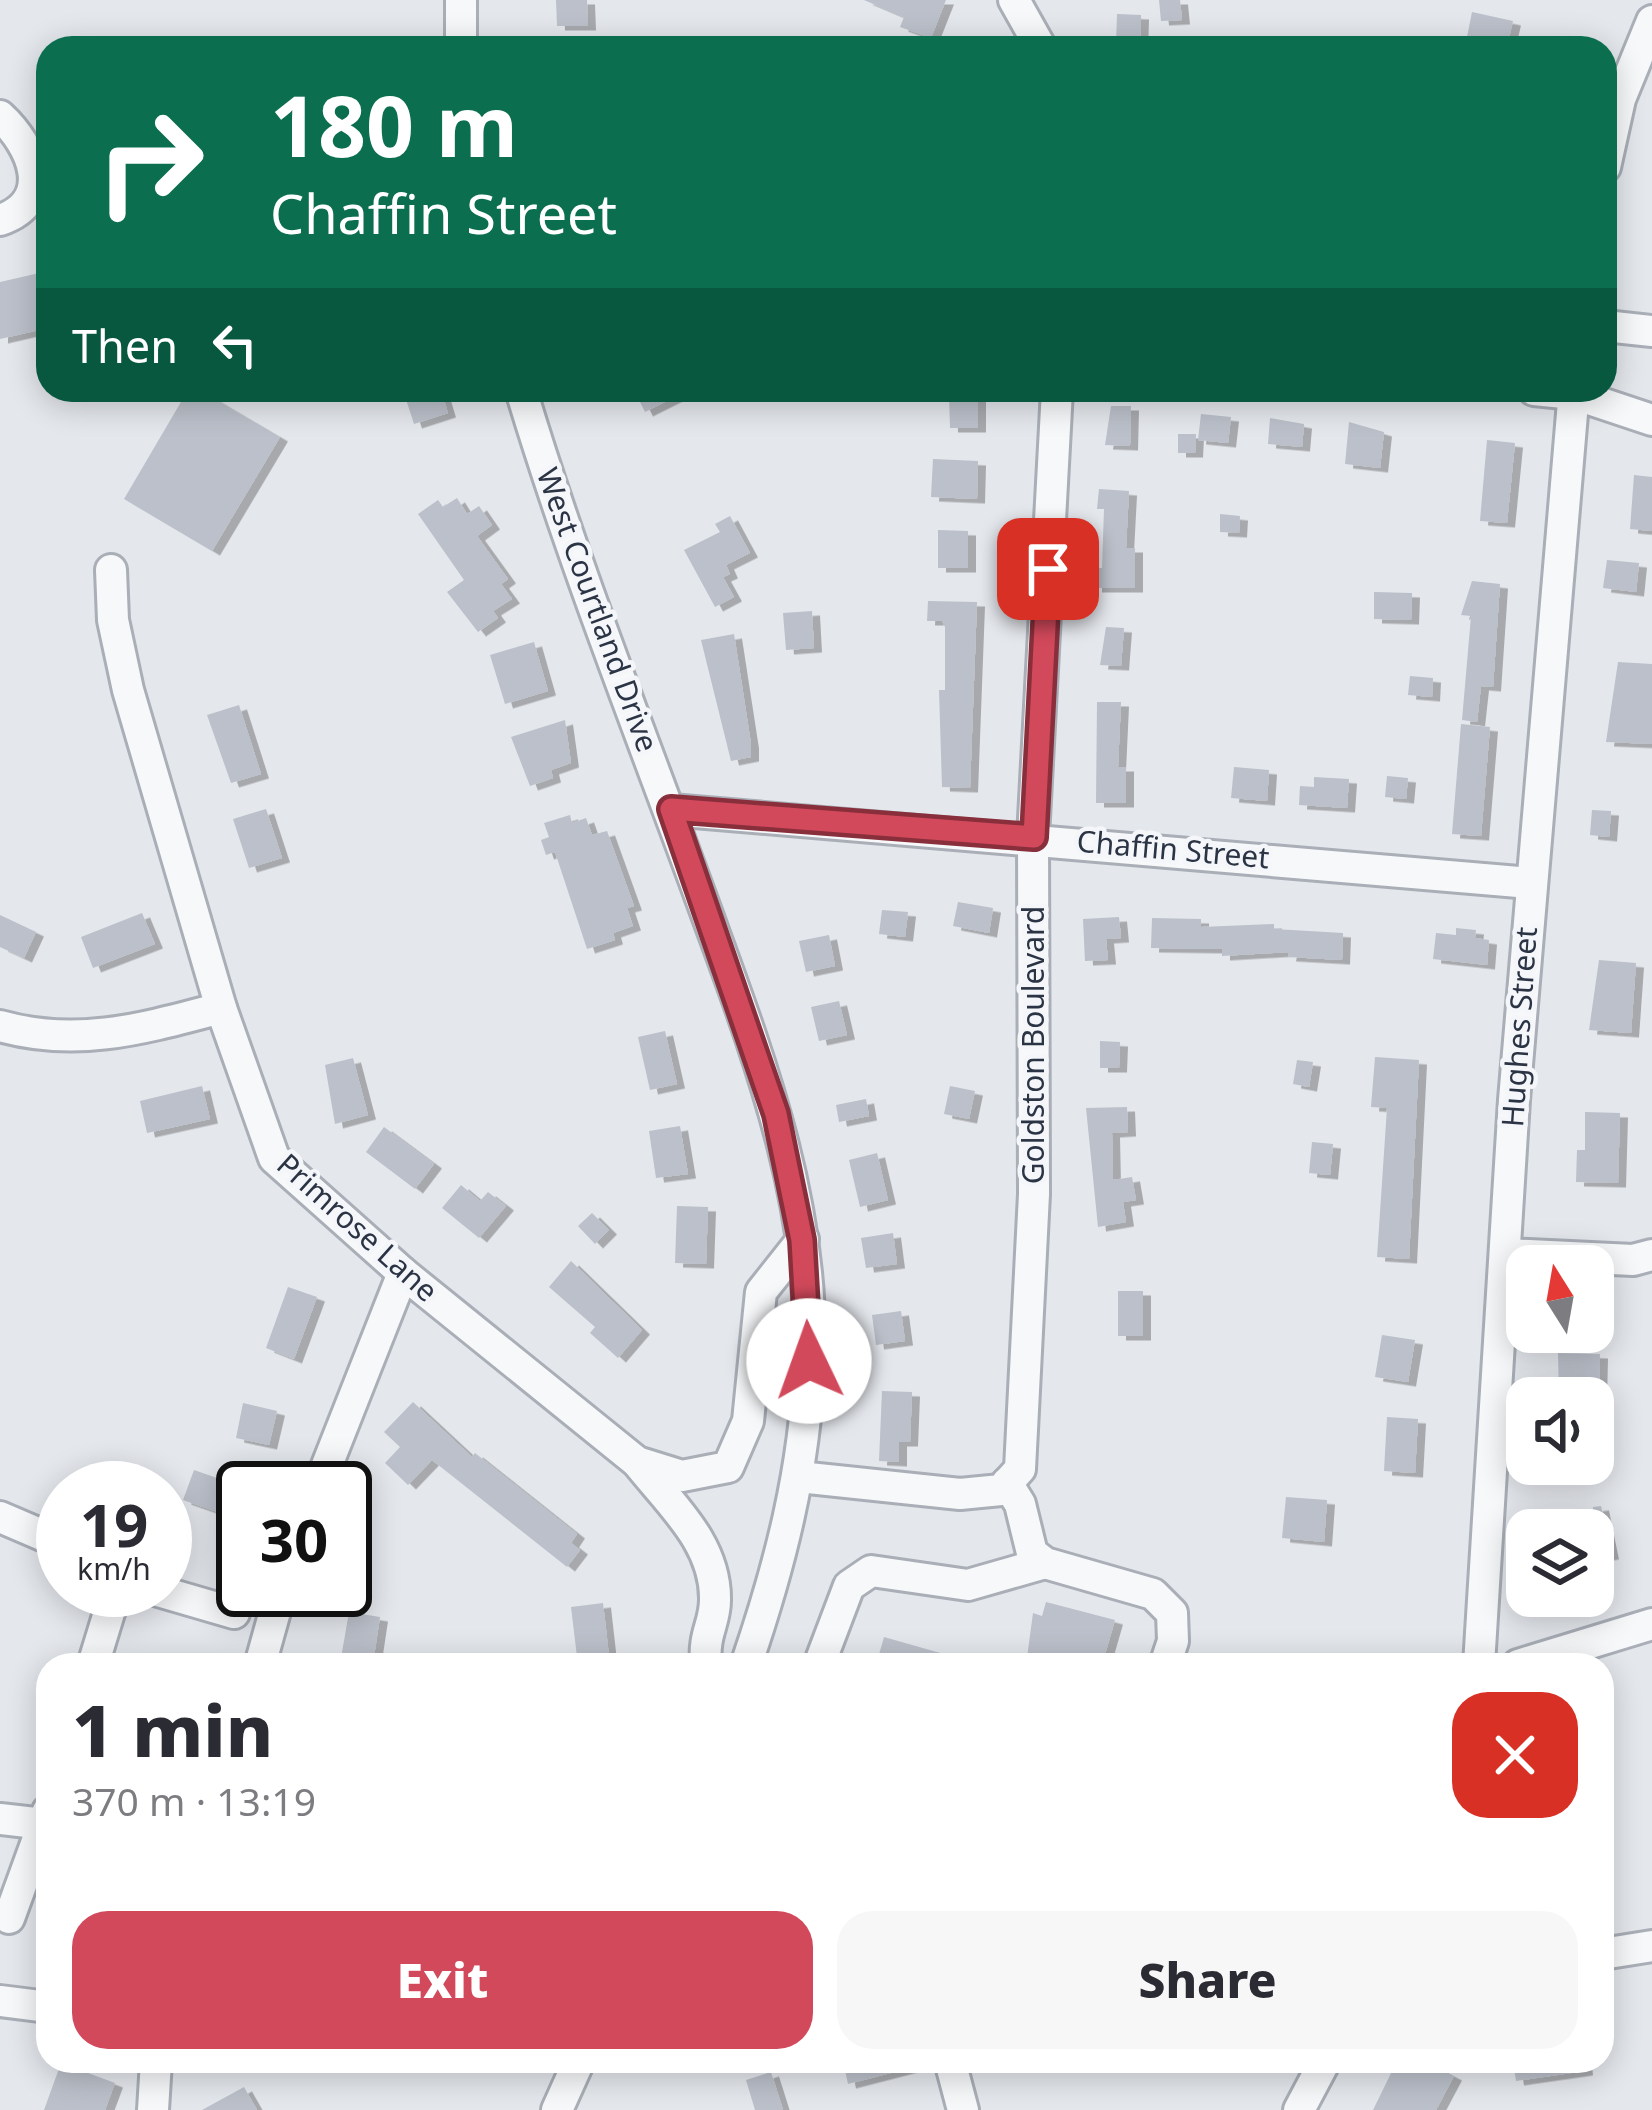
<!DOCTYPE html>
<html lang="en">
<head>
<meta charset="utf-8">
<style>
	:root { --surface:#fff; --page:#f7f7f7; --text:#2b2b33; --muted:#7c7c81; --accent:#d1495b }
	body { margin:0; font-family:"Noto Sans",sans-serif; background:var(--page); color:var(--text); height:100vh; display:flex; flex-direction:column; font-size:45px; white-space:nowrap }
	* { box-sizing:border-box; margin:0 }
	p { font-size:39px; color:var(--muted) }
	.icon { flex:none; width:66px; height:66px; fill:none; stroke:currentColor; stroke-width:2; stroke-linecap:round; stroke-linejoin:round }
	.map { position:relative; flex:1; overflow:hidden }
	.sheet { position:absolute; left:36px; top:1653px; width:1578px; height:420px; display:flex; flex-direction:column; background:var(--surface); border-radius:36px; box-shadow:0 6px 30px #0003 }
	.sheet>* { flex:none }
	.banner { position:absolute; left:36px; top:36px; width:1581px; height:366px; border-radius:36px; box-shadow:0 6px 30px #0003; background:#0b6e4f; color:#fff; overflow:hidden }
	.needle { width:78px; rotate:349deg }
	.controls { position:absolute; left:1506px; top:1245px; display:grid; gap:24px }
	.controls a { display:grid; place-items:center; width:108px; height:108px; border-radius:24px; background:var(--surface); box-shadow:0 6px 30px #0003; font-size:60px }
	.speed { position:absolute; left:36px; top:1461px; display:flex; gap:24px; font-size:60px; font-weight:700; text-align:center }
	.speed>* { display:grid; place-content:center; width:156px; height:156px; border-radius:50%; background:var(--surface); box-shadow:0 6px 30px #0003; line-height:1 }
	.speed small { font-size:30px; font-weight:400 }
	.speed .limit { border:6px solid #111; border-radius:18px; background:#fff; color:#111 }
	.pin { position:absolute; display:grid; place-items:center; width:102px; height:102px; color:#fff; margin:-51px; border-radius:24px; box-shadow:0 6px 18px #0006 }
	.me { position:absolute; width:132px; margin:-66px; rotate:357deg; stroke-linejoin:round; filter:drop-shadow(0 0 9px #0008) }
	.turn { display:flex; align-items:center; gap:42px; height:252px; padding:0 36px; font-size:54px }
	.turn .icon { width:156px; height:156px; stroke-width:2.5 }
	.turn b { display:block; font-size:84px; line-height:102px }
	.then { display:flex; align-items:center; height:114px; padding:0 36px; background:#0003; gap:24px; font-size:45px }
	.round { display:grid; place-items:center; flex:none; width:126px; height:126px; border-radius:36px; background:var(--page) }
	.headline { display:flex; align-items:center; justify-content:space-between; height:204px; padding:0 36px }
	h1 { font-size:72px; font-weight:800; line-height:90px }
	.primary-button { display:flex; gap:24px; margin-top:auto; padding:24px 36px }
	.primary-button a { flex:1; height:138px; border-radius:36px; background:var(--accent); color:#fff; font-size:48px; font-weight:800; line-height:138px; text-align:center }
	.primary-button a+a { background:var(--page); color:var(--text) }
	.map>svg:first-child { display:block }
	.building { fill:#bbc0ca; filter:url(#shadow) }
	.lines { fill:none; stroke-linecap:round; stroke-linejoin:round }
	.minor-casing { stroke:#a9aeb7; stroke-width:36 }
	.minor { stroke:#f7f8fa; stroke-width:30 }
	.route-casing { stroke:#882f3b; stroke-width:30 }
	.route { stroke:#d1495b; stroke-width:21 }
	.labels { text-anchor:middle; stroke-width:9; stroke-linejoin:round; paint-order:stroke }
	.street-label { font-size:30px; fill:#2b3445; stroke:#f4f6f9 }
</style>
</head>
<body>
<div class="map">
<svg width="1652" height="2110" viewBox="0 0 1652 2110">
	<defs>
		<filter id="shadow"><feDropShadow dx="8" dy="4.5" stdDeviation="0" flood-color="#0004"/></filter>
	</defs>
	<rect width="100%" height="100%" fill="#e4e7ec"/>
	<!-- building -->
	<g class="building">
		<path d="M556,0H587L588,26H557Z"/>
		<path d="M864,0H946L931,38L900,27L904,17Z"/>
		<path d="M1159,0H1180L1182,20L1161,21Z"/>
		<path d="M1472,12L1513,21L1507,46L1467,37Z"/>
		<path d="M1117,14L1141,15L1140,48L1116,44Z"/>
		<path d="M48,271V328L0,339V282Z"/>
		<path d="M188,390H200L280,437L212,551L124,499Z"/>
		<path d="M403,390H441L448,413L414,424Z"/>
		<path d="M634,390H689L645,412Z"/>
		<path d="M949,394H978V428H950Z"/>
		<path d="M1111,406H1131L1130,446L1105,445Z"/>
		<path d="M1201,414L1231,417L1228,443L1198,440Z"/>
		<path d="M1270,418L1304,424L1302,447L1268,444Z"/>
		<path d="M1349,422L1384,432L1380,468L1345,464Z"/>
		<path d="M1178,434H1196L1195,453H1178Z"/>
		<path d="M1487,440L1515,443L1507,523L1480,521Z"/>
		<path d="M933,459L978,461L977,499L931,497Z"/>
		<path d="M1634,475L1652,477V531L1630,529Z"/>
		<path d="M1099,489L1129,491L1126,548H1135V588H1094V568H1102L1104,509H1097Z"/>
		<path d="M457,498L467,514L479,506L492,525L477,536L508,579L501,584L512,599L493,611L498,618L478,632L447,592L464,580L418,514L438,500L443,507Z"/>
		<path d="M1220,514L1240,516L1239,533L1220,532Z"/>
		<path d="M730,516L750,553L726,565L730,574L723,577L734,597L715,607L684,550L720,532L715,524Z"/>
		<path d="M938,530L968,531V568H938Z"/>
		<path d="M1607,560L1639,563L1636,592L1603,588Z"/>
		<path d="M1472,581L1500,584L1493,687L1481,686L1477,722L1462,720L1471,616L1461,615Z"/>
		<path d="M1374,592L1412,593L1411,620L1374,619Z"/>
		<path d="M928,601L977,602L970,788L942,787L939,690H945V627L942,621H927Z"/>
		<path d="M812,611L814,648L786,650L783,613Z"/>
		<path d="M1106,627L1124,628L1121,666L1100,665Z"/>
		<path d="M734,634L751,744V757L731,761L701,640Z"/>
		<path d="M534,642L548,691L505,704L490,655Z"/>
		<path d="M1618,662L1652,664V744L1606,742Z"/>
		<path d="M1410,676L1433,678L1432,697L1408,695Z"/>
		<path d="M1097,702H1121L1118,767H1126V803H1096Z"/>
		<path d="M239,705L261,774L231,783L207,715Z"/>
		<path d="M565,720L571,763L551,770L553,778L530,786L511,737Z"/>
		<path d="M1461,724L1490,727L1481,836L1452,834Z"/>
		<path d="M1234,767L1269,770L1267,801L1231,798Z"/>
		<path d="M1387,776L1408,778L1406,799L1385,797Z"/>
		<path d="M1314,777L1349,779L1347,808L1299,805L1300,786L1314,787Z"/>
		<path d="M266,809L282,858L249,868L233,819Z"/>
		<path d="M1592,810L1611,811L1609,837L1590,835Z"/>
		<path d="M570,815L572,823L586,818L592,835L607,831L634,906L627,908L633,926L613,933L615,940L587,949L555,852L546,855L541,840L549,837L544,823Z"/>
		<path d="M958,902L993,908L989,933L953,926Z"/>
		<path d="M882,910L908,912L905,937L879,934Z"/>
		<path d="M142,913L155,944L93,968L81,937Z"/>
		<path d="M0,915L36,932L24,958L0,947Z"/>
		<path d="M1119,917L1121,938L1106,939L1108,960L1085,961L1083,919Z"/>
		<path d="M1152,918L1201,919V927L1274,924V929L1343,933L1342,960L1288,957L1289,952L1222,956V949L1151,948Z"/>
		<path d="M1456,928L1476,930L1475,938L1489,940L1487,965L1433,959L1436,933L1456,935Z"/>
		<path d="M829,935L835,966L806,972L799,941Z"/>
		<path d="M1599,960L1636,963L1631,1033L1589,1030Z"/>
		<path d="M839,1001L847,1035L819,1041L811,1007Z"/>
		<path d="M665,1031L677,1084L650,1090L638,1037Z"/>
		<path d="M1100,1041L1120,1042L1119,1068H1100Z"/>
		<path d="M1375,1057L1419,1060L1409,1259L1377,1257L1387,1108L1371,1107Z"/>
		<path d="M353,1058L368,1115L335,1124L325,1065Z"/>
		<path d="M1297,1060L1313,1062L1309,1087L1293,1084Z"/>
		<path d="M202,1086L210,1119L147,1133L140,1101Z"/>
		<path d="M950,1086L975,1091L969,1119L944,1114Z"/>
		<path d="M866,1099L869,1116L839,1122L836,1105Z"/>
		<path d="M1127,1107L1128,1132L1112,1133L1113,1180L1132,1177L1136,1200L1123,1202L1126,1222L1098,1227L1086,1108Z"/>
		<path d="M1585,1112L1620,1113L1618,1183L1576,1182L1577,1150H1585Z"/>
		<path d="M680,1126L688,1174L656,1178L649,1131Z"/>
		<path d="M384,1127L434,1164L415,1189L366,1152Z"/>
		<path d="M1312,1142L1333,1144L1330,1175L1309,1173Z"/>
		<path d="M877,1153L888,1200L860,1207L849,1160Z"/>
		<path d="M461,1185L480,1201L488,1192L506,1206L479,1238L442,1208Z"/>
		<path d="M677,1206L708,1207L706,1264L675,1263Z"/>
		<path d="M592,1213L609,1230L595,1244L578,1226Z"/>
		<path d="M893,1233L897,1264L866,1268L861,1238Z"/>
		<path d="M571,1261L642,1330L618,1358L590,1333L595,1327L549,1287Z"/>
		<path d="M288,1287L317,1297L294,1359L266,1348Z"/>
		<rect x="1118" y="1291" width="25" height="45"/>
		<path d="M901,1311L905,1341L876,1345L872,1315Z"/>
		<path d="M1382,1335L1415,1340L1408,1382L1375,1377Z"/>
		<path d="M1558,1353L1600,1354L1599,1398H1559Z"/>
		<path d="M882,1391L912,1392L910,1442H899V1462L879,1461Z"/>
		<path d="M413,1402L472,1457L475,1453L577,1534L571,1543L580,1550L567,1567L432,1460L408,1485L385,1463L400,1447L384,1432Z"/>
		<path d="M243,1403L277,1411L269,1445L236,1438Z"/>
		<path d="M1387,1417L1418,1419L1415,1473L1384,1471Z"/>
		<path d="M194,1470L243,1487V1521L183,1500Z"/>
		<path d="M1286,1497L1327,1500L1324,1542L1282,1538Z"/>
		<path d="M1601,1506L1611,1555L1593,1558V1507Z"/>
		<path d="M1046,1602L1115,1620L1102,1665H1026L1033,1613L1042,1616Z"/>
		<path d="M603,1603L610,1665H578L571,1607Z"/>
		<path d="M349,1612L380,1617L373,1663L341,1658Z"/>
		<path d="M884,1637L965,1660V1665H876Z"/>
		<path d="M843,2061H913L914,2067L848,2084Z"/>
		<path d="M1397,2061H1425L1454,2076L1436,2110H1373Z"/>
		<path d="M1513,2061H1584L1585,2071L1516,2081Z"/>
		<path d="M61,2063L115,2083L105,2110H44Z"/>
		<path d="M771,2072L783,2110H755L746,2080Z"/>
		<path d="M244,2087L257,2110H202Z"/>
	</g>
	<g class="lines">
		<!-- minor casing -->
		<g class="minor-casing">
			<g id="minor">
				<path d="M461,0V48"/>
				<path d="M1014,0L1041,48"/>
				<path d="M0,116C33,146 56,201 0,220"/>
				<path d="M1605,167L1620,99L1652,21"/>
				<path d="M1605,326L1652,331"/>
				<path d="M521,390C576,573 648,751 713,931C764,1070 815,1212 809,1363C805,1469 780,1566 746,1665"/>
				<path d="M1534,390L1574,394L1652,420"/>
				<path d="M111,570L113,620L128,690L221,1008L274,1158L403,1273L637,1462L682,1476L728,1467L748,1421L761,1292L803,1239"/>
				<path d="M671,810L1531,883"/>
				<path d="M0,1026C78,1048 145,1028 221,1008"/>
				<path d="M1505,1254L1633,1260L1652,1255"/>
				<path d="M637,1462C670,1504 716,1543 715,1600C715,1624 703,1633 706,1665"/>
				<path d="M799,1477L960,1494L1001,1490L1020,1469L1034,1194L1033,837L1057,390"/>
				<path d="M1007,1483L1020,1504L1032,1553L1045,1563L1153,1594L1172,1613L1173,1641L1165,1665"/>
				<path d="M318,1488L403,1273"/>
				<path d="M0,1517L63,1544"/>
				<path d="M155,1590L234,1613"/>
				<path d="M93,1665L116,1590"/>
				<path d="M260,1665L281,1590"/>
				<path d="M819,1665L849,1586L871,1571L968,1585L1045,1563"/>
				<path d="M1479,1665L1514,1100L1574,390"/>
				<path d="M1518,1665L1652,1624"/>
				<path d="M0,1819L44,1824"/>
				<path d="M9,1918L48,1811"/>
				<path d="M1602,1954L1652,1946"/>
				<path d="M0,2001L48,2007"/>
				<path d="M950,2061L963,2110"/>
				<path d="M153,2110L156,2061"/>
				<path d="M557,2110L579,2061"/>
				<path d="M1299,2110L1325,2061"/>
			</g>
		</g>
		<!-- minor -->
		<use href="#minor" class="minor"/>
	</g>
	<g class="lines">
		<!-- route casing -->
		<g class="route-casing">
			<path id="route" d="M809,1361L802,1240L776,1114L671,809L1034,837L1048,569"/>
		</g>
		<!-- route -->
		<use href="#route" class="route"/>
	</g>
	<g class="labels">
		<!-- street labels -->
		<g class="street-label">
			<text transform="translate(597 610) rotate(70)" y="10">West Courtland Drive</text>
			<text transform="translate(1173 850) rotate(5)" y="10">Chaffin Street</text>
			<text transform="translate(1520 1027) rotate(-86)" y="10">Hughes Street</text>
			<text transform="translate(1034 1045) rotate(-90)" y="10">Goldston Boulevard</text>
			<text transform="translate(357 1228) rotate(42)" y="10">Primrose Lane</text>
		</g>
	</g>
</svg>
<div class="controls">
<a><svg class="needle" viewBox="-14 -14 28 28"><path d="M0-13l5 13h-10z" fill="#e53935"/><path d="M0 13l5-13h-10z" fill="#7c7c81"/></svg></a>
<a><svg class="icon" aria-label="sound" viewBox="0 0 24 24"><path d="M4 9h4l5-4v14l-5-4H4zM17 9q2 3 0 6"/></svg></a>
<a><svg class="icon" aria-label="layers" viewBox="0 0 24 24"><path d="M12 4l9 5-9 5-9-5zM3 14l9 5 9-5"/></svg></a>
</div>
<div class="speed"><div>19<small>km/h</small></div><div class="limit">30</div></div>
<div class="pin" style="left:1048px;top:569px;background:#d93025"><svg class="icon" aria-label="arrive" viewBox="0 0 24 24"><path d="M6 21V4h12l-3 4 3 4H6"/></svg></div>
<svg class="me" style="left:809px;top:1361px" viewBox="-20 -20 40 40"><circle r="19" fill="#fff"/><path d="M0-13L10 11 0 6-10 11z" fill="#d1495b"/></svg>
<div class="banner">
<div class="turn"><svg class="icon" aria-label="right" viewBox="0 0 24 24"><path d="M7 20v-9h11M14 6l5 5-5 5"/></svg><div><b>180 m</b>Chaffin Street</div></div>
<div class="then">Then<svg class="icon" aria-label="left" viewBox="0 0 24 24"><path d="M17 20v-9H6M10 6l-5 5 5 5"/></svg></div>
</div>
<section class="sheet">
<div class="headline"><div><h1>1 min</h1><p>370 m · 13:19</p></div><a class="round" style="background:#d93025;color:#fff"><svg class="icon" aria-label="close" viewBox="0 0 24 24"><path d="M6 6l12 12M18 6L6 18"/></svg></a></div>
<div class="primary-button"><a>Exit</a><a>Share</a></div>
</section>
</div>
</body>
</html>
